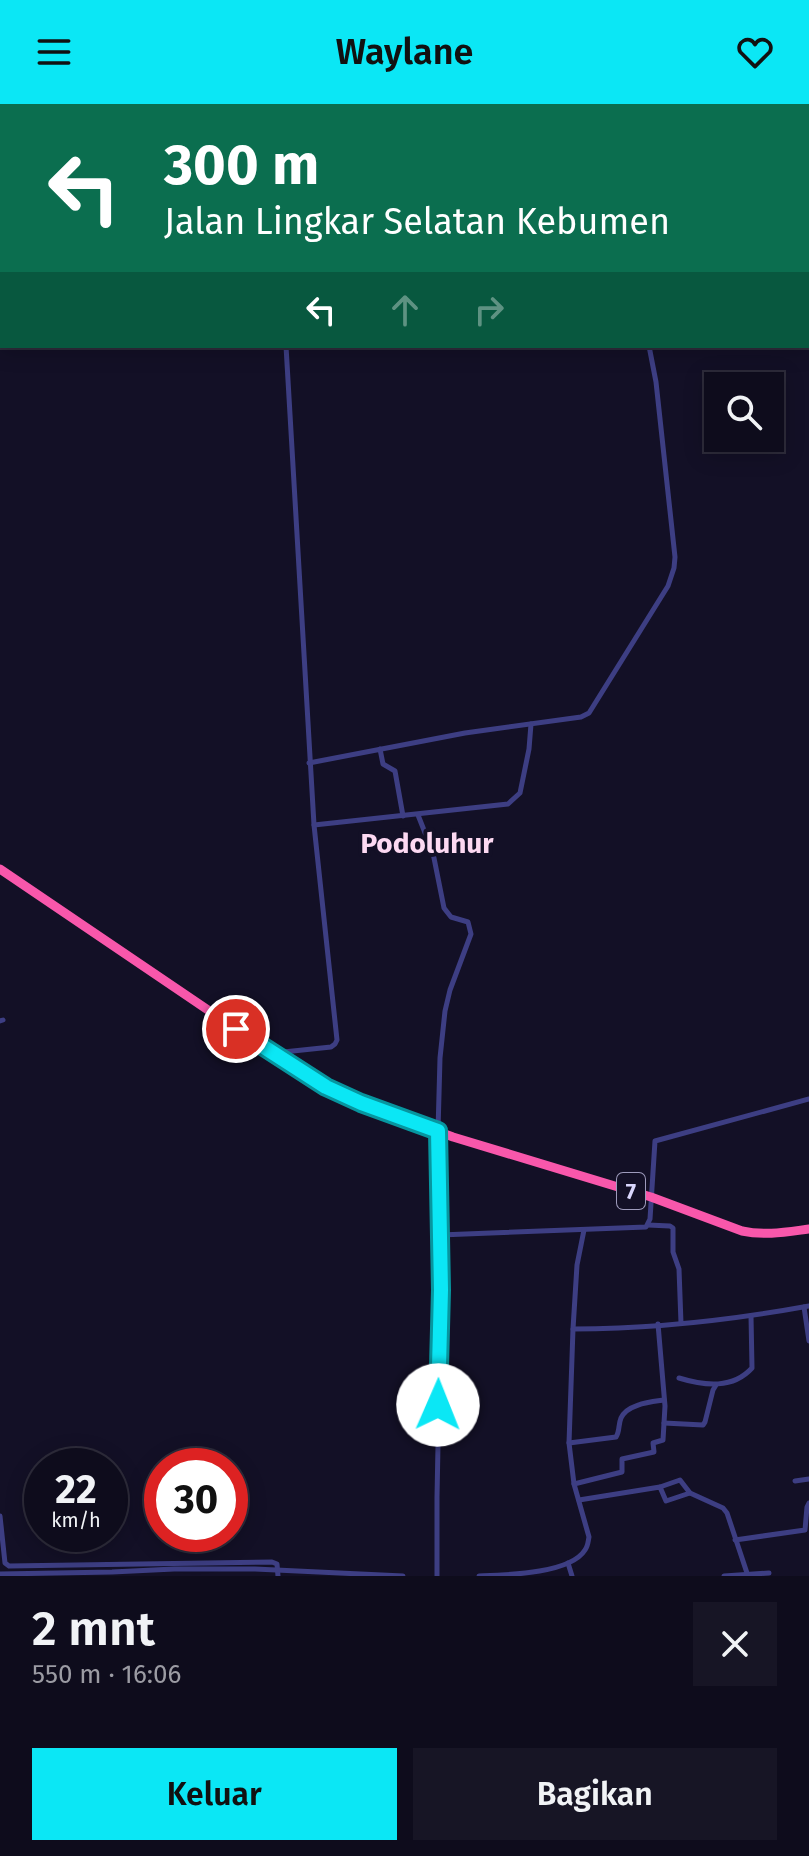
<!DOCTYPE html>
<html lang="id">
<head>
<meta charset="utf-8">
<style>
	:root { --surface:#0e0c1c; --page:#171525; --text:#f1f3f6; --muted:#9b9ba3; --line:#2e2c3b; --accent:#0be7f5 }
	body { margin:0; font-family:"Fira Sans",sans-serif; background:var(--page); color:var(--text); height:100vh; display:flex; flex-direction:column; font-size:30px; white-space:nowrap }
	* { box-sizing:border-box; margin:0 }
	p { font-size:26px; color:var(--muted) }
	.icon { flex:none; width:44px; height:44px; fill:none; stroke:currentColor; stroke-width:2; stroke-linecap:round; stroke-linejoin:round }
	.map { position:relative; height:1472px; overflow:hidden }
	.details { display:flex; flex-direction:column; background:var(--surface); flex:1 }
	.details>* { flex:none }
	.banner { position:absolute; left:0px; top:0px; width:810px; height:244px; box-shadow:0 4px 20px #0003,0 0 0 2px var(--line); background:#0b6e4f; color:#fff; overflow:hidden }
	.tools { position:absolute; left:704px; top:268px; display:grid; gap:16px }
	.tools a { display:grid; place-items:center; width:80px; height:80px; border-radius:0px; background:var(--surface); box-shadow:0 4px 20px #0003,0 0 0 2px var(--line); font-size:40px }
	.speed { position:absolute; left:24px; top:1344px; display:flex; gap:16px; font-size:40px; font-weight:700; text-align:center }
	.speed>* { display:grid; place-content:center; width:104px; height:104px; border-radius:50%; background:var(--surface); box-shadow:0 4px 20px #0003,0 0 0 2px var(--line); line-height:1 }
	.speed small { font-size:20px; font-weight:400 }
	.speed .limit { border:12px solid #d22; background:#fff; color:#111 }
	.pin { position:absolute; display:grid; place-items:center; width:68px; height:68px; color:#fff; margin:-34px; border:4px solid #fff; border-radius:50%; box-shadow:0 2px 8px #0007 }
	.me { position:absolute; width:88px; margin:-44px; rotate:1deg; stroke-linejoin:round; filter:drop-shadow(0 0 6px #0008) }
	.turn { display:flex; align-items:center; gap:28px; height:168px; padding:0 32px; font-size:36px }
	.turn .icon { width:104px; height:104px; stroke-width:2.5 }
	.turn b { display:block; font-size:56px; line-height:68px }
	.lanes { display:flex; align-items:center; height:76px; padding:0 32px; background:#0003; justify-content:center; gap:40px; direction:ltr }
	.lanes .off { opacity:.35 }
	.round { display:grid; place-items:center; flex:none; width:84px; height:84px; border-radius:0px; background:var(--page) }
	.head { display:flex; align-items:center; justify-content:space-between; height:136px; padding:0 32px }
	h1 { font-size:48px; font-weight:600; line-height:60px }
	.action { display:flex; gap:16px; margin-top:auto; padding:16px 32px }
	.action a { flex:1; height:92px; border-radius:0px; background:var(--accent); color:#111; font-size:32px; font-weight:600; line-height:92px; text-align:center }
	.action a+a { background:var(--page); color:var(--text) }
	header { display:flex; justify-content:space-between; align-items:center; height:104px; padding:0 32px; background:var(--accent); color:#111; font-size:36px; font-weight:600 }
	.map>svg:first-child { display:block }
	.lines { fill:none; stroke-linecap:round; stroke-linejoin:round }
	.street { stroke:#3d3e83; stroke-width:5 }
	.highway { stroke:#f857ab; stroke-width:9 }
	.route-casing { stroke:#07969f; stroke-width:20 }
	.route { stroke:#0be7f5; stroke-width:14 }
	.labels { text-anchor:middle; stroke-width:8; stroke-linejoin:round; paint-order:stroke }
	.shield { fill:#131026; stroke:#9e9bbc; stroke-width:2 }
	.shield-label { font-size:22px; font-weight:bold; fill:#dad7fd }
	.quarter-label { font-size:28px; font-weight:bold; fill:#fdd9f2; stroke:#131026 }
</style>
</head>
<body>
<header><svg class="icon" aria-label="menu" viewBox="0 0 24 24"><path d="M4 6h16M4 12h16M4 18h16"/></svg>Waylane<svg class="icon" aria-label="heart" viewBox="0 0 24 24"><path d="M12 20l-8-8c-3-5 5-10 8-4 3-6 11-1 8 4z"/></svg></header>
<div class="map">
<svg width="809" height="1472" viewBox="0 0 809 1472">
	<rect width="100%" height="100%" fill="#131026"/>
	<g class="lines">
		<!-- street -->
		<g class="street">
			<path d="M261,0L262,2"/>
			<path d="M661,0V2"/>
			<path d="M808,46H809"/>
			<path d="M0,167H2"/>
			<path d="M380,645L383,660L395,667L403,712"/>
			<path d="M309,659L465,629L581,613L589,609L668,482L674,464L675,453L656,278L649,242"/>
			<path d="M418,711L433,749L444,804L451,813L468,818L471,830L450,886L445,907L440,954L438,1027L441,1186L437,1393V1472"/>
			<path d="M314,721L508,700L520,689L529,645L531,620"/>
			<path d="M0,917L3,916"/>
			<path d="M274,949L331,943L335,940L337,936L314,721L286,242"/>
			<path d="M648,1121L670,1122L673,1124V1148L679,1165L681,1219"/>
			<path d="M440,1131L646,1123L650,1115L655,1037L809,995"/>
			<path d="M804,1203L809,1237"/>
			<path d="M573,1225L577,1161L584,1126"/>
			<path d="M679,1274C705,1282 733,1285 752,1264L751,1212"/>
			<path d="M664,1319L703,1321L705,1318L713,1286L716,1281"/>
			<path d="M569,1339L616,1333C620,1327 618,1321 621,1314C627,1300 651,1298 664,1296"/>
			<path d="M795,1377L809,1375"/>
			<path d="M574,1380L622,1368V1355L654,1348L653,1339L663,1336L665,1302L658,1220"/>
			<path d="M660,1383L680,1376L690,1389L723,1404L727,1409L748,1472"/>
			<path d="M579,1396L660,1383L666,1397L690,1389"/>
			<path d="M0,1412L5,1459L9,1462L272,1458L277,1460L278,1472"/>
			<path d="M735,1436L805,1426L807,1403L809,1399"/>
			<path d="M568,1459L572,1472"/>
			<path d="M0,1470L112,1468L174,1465H255L403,1472"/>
			<path d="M479,1472C505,1471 570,1470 585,1446C588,1442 588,1438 589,1433L574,1380L569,1339L573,1225C652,1225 732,1216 809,1202"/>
			<path d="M724,1472L769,1469"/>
		</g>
		<!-- highway -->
		<path class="highway" d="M0,765L236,925L326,983L361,999L453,1033L651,1093L742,1127C765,1132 786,1128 809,1125"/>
	</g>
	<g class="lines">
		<!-- route casing -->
		<g class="route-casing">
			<path id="route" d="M236,925L326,983L361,999L438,1027L441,1186L438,1301"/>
		</g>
		<!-- route -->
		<use href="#route" class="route"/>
	</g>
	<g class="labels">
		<!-- shield labels -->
		<rect class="shield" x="617" y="1069" width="28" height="36" rx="6"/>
		<g class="shield-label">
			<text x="631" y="1095">7</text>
		</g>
		<!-- quarter labels -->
		<g class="quarter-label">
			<text x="427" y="749">Podoluhur</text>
		</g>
	</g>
</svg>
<div class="tools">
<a><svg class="icon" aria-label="search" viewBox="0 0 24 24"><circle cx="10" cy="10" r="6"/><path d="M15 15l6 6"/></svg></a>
</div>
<div class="speed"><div>22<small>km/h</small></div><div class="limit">30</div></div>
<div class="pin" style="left:236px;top:925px;background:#d93025"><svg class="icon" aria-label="arrive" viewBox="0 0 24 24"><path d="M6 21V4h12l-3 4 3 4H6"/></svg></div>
<svg class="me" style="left:438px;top:1301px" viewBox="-20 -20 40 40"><circle r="19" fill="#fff"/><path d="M0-13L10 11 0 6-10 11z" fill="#0be7f5"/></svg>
<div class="banner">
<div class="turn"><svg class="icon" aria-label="left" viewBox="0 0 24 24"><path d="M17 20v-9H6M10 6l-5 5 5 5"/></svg><div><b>300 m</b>Jalan Lingkar Selatan Kebumen</div></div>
<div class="lanes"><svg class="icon" aria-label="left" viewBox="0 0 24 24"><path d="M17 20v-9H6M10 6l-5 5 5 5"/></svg><svg class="icon off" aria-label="ahead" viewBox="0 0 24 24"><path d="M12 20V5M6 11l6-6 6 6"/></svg><svg class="icon off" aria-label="right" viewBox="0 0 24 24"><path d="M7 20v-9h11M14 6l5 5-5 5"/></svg></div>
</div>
</div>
<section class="details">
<div class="head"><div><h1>2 mnt</h1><p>550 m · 16:06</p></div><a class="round"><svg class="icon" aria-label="close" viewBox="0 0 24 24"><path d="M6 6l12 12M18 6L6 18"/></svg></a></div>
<div class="action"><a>Keluar</a><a>Bagikan</a></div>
</section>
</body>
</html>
